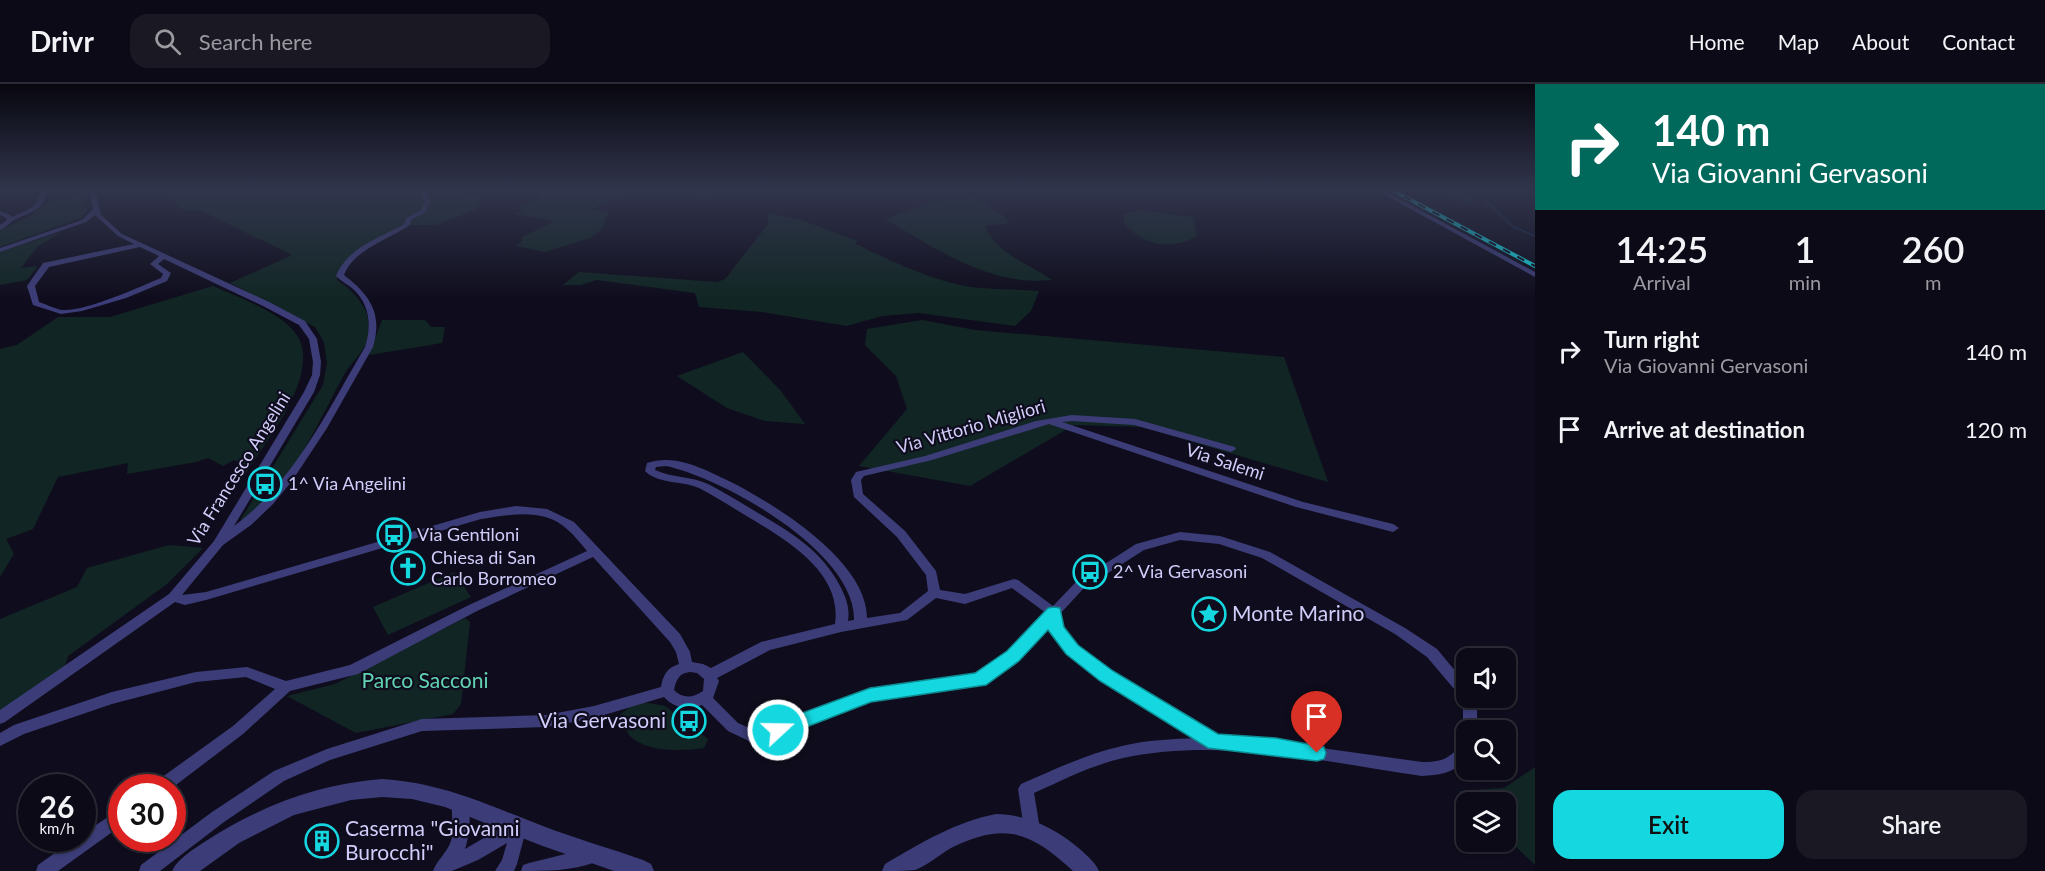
<!DOCTYPE html>
<html lang="en">
<head>
<meta charset="utf-8">
<style>
	:root { --surface:#0b0a16; --page:#191823; --text:#f1f3f6; --muted:#9a9aa1; --line:#2b2b35; --accent:#14d7e0 }
	body { margin:0; font-family:Lato,sans-serif; background:var(--page); color:var(--text); height:100vh; display:flex; flex-direction:column; font-size:22px; white-space:nowrap }
	* { box-sizing:border-box; margin:0 }
	p { font-size:20px; color:var(--muted) }
	.icon { flex:none; width:33px; height:33px; fill:none; stroke:currentColor; stroke-width:2; stroke-linecap:round; stroke-linejoin:round }
	.map { position:relative; flex:1; overflow:hidden }
	.details { display:flex; flex-direction:column; background:var(--surface); width:510px }
	.details>* { flex:none }
	.hud { background:#00695c; color:#fff; overflow:hidden }
	.buttons { position:absolute; left:1456px; top:564px; display:grid; gap:12px }
	.buttons a { display:grid; place-items:center; width:60px; height:60px; border-radius:12px; background:var(--surface); box-shadow:0 2px 4px #0004,0 0 0 2px var(--line); font-size:30px }
	.speed { position:absolute; left:18px; top:690px; display:flex; gap:12px; font-size:30px; font-weight:700; text-align:center }
	.speed>* { display:grid; place-content:center; width:78px; height:78px; border-radius:50%; background:var(--surface); box-shadow:0 2px 4px #0004,0 0 0 2px var(--line); line-height:1 }
	.speed small { font-size:15px; font-weight:400 }
	.speed .limit { border:9px solid #d22; background:#fff; color:#111 }
	.pin { position:absolute; display:grid; place-items:center; width:51px; height:51px; color:#fff; margin:-62px -26px; border-radius:50% 50% 50% 0; rotate:-45deg; box-shadow:0 0 6px #0007 }
	.pin .icon { rotate:45deg }
	.me { position:absolute; width:66px; margin:-33px; rotate:69deg; stroke-linejoin:round; filter:drop-shadow(0 0 4px #0008) }
	.turn { display:flex; align-items:center; gap:21px; height:126px; padding:0 18px; font-size:27px }
	.turn .icon { width:78px; height:78px; stroke-width:2.5 }
	.turn b { display:block; font-size:42px; line-height:51px }
	.eta { display:flex; justify-content:space-evenly; align-items:center; height:102px; text-align:center }
	.eta b { font-size:36px; font-weight:600; line-height:42px }
	.cta { display:flex; gap:12px; margin-top:auto; padding:12px 18px }
	.cta a { flex:1; height:69px; border-radius:18px; background:var(--accent); color:#111; font-size:24px; font-weight:600; line-height:69px; text-align:center }
	.cta a+a { background:var(--page); color:var(--text) }
	ul { padding:0; list-style:none }
	li { display:flex; align-items:center; gap:18px; height:78px; padding:0 18px }
	li div { flex:1 }
	li b { display:block; font-size:22px }
	li em { font-style:normal }
	header { display:flex; align-items:center; gap:36px; box-sizing:border-box; height:84px; padding:0 30px; background:var(--surface); border-bottom:2px solid var(--line) }
	header strong { font-size:28px }
	nav { display:flex; gap:33px; margin-inline-start:auto; font-size:21px }
	.search { width:420px; height:54px; background:var(--page); display:flex; align-items:center; gap:15px; box-sizing:border-box; padding:0 21px; border-radius:18px; color:var(--muted); font-size:22px }
	main { display:flex; flex:1; min-height:0 }
	.map>svg:first-child { display:block }
	.green { fill:#112624 }
	.lines { fill:none; stroke-linecap:round; stroke-linejoin:round }
	.stream { stroke:#122741; stroke-width:2 }
	.minor { fill:#3c3d78; fill-rule:evenodd }
	.tertiary { fill:#3c3d78; fill-rule:evenodd }
	.rail-casing { stroke:#14d7e0; stroke-width:4 }
	.rail { stroke:#0f0d1d; stroke-width:2; stroke-dasharray:8; stroke-linecap:butt }
	.route { fill:#14d7e0; stroke:#0d8c92; stroke-width:1.5 }
	.labels { text-anchor:middle; stroke-width:4.5; stroke-linejoin:round; paint-order:stroke }
	.street-label { font-size:18px; fill:#d0cdfb; stroke:#0f0d1d }
	.poi-label { font-size:18px; fill:#d0cdfb; stroke:#0f0d1d; text-anchor:start }
	.near-poi-label { font-size:21px; fill:#d0cdfb; stroke:#0f0d1d; text-anchor:start }
	.near-park-label { font-size:21px; fill:#61d3b1; stroke:#0f0d1d }
</style>
</head>
<body>
<header>
<strong>Drivr</strong>
<div class="search"><svg class="icon" aria-label="search" viewBox="0 0 24 24"><circle cx="10" cy="10" r="6"/><path d="M15 15l6 6"/></svg>Search here</div>
<nav><a>Home</a><a>Map</a><a>About</a><a>Contact</a></nav>
</header>
<main>
<div class="map">
<svg width="1535" height="787" viewBox="0 0 1535 787">
	<rect width="100%" height="100%" fill="#0f0d1d"/>
	<!-- green -->
	<g class="green">
		<path d="M82,105H85L87,120L80,123L88,125L81,134L0,163V146L30,132L48,118L82,111Z"/>
		<path d="M170,105H438L470,109L481,115L477,125L436,141H405L352,171L343,179L337,196C355,209 371,224 369,248C368,265 352,277 344,291C324,327 307,366 282,399C272,413 256,425 243,437L241,435L323,301L327,279L324,258L315,243L230,199L292,171L200,126H183L165,108L171,107Z"/>
		<path d="M538,105H636L628,109V113L611,114L592,125L609,128L601,146L590,154L545,168L516,162L523,156L522,153L555,137L514,130L522,126L519,121L538,114L540,110Z"/>
		<path d="M666,105H729L706,114L683,112L682,109Z"/>
		<path d="M1432,105H1465L1478,119L1449,116Z"/>
		<path d="M974,113L1004,132L1010,139L985,142C998,171 1028,179 1052,196C991,203 934,164 885,135L931,118Z"/>
		<path d="M1139,126L1193,133L1197,152C1170,167 1144,162 1124,139L1123,130Z"/>
		<path d="M769,129L802,136L857,157L856,160C889,176 924,193 960,201C985,206 1013,205 1039,207L1031,227L1015,242L919,229L882,232L847,242L762,228L699,223L695,209L597,196L580,201H563L579,188L717,198L725,195L768,140Z"/>
		<path d="M61,148L37,163L21,184L38,182L27,196L0,201V168Z"/>
		<path d="M213,202C237,213 281,228 296,250C323,288 266,357 246,389L239,386L246,381L234,376L223,382L208,374L196,378L127,390L128,379L58,393L33,445L6,455L14,470L0,493V265L17,261L58,233H110Z"/>
		<path d="M382,236H425L431,243H445L442,259L369,271Z"/>
		<path d="M922,236L975,246L1284,273L1328,398L1142,343L1074,341L970,402L859,382L907,325L896,292L865,261L867,245Z"/>
		<path d="M743,268L781,307L805,340L765,337L727,324L677,292Z"/>
		<path d="M169,461L203,464L167,500L68,572L65,583L0,630V535L77,503L87,484Z"/>
		<path d="M454,488L471,513L388,551L373,523Z"/>
		<path d="M465,534L470,538L461,620L453,630L356,649L287,612L335,600Z"/>
		<path d="M637,617L665,622L708,655L704,664C681,667 648,669 630,652C626,647 623,637 620,631Z"/>
		<path d="M1535,683V781L1506,753V718H1471L1459,707L1504,704Z"/>
	</g>
	<g class="lines">
		<!-- stream -->
		<path class="stream" d="M1474,105L1512,142L1535,152"/>
		<!-- minor -->
		<g class="minor">
			<path d="M37,105H44L46,107C45,126 31,128 16,135C11,138 6,143 0,146V141L7,136L5,133L0,131V127L10,131L12,133C25,127 39,124 40,108Z"/>
			<path d="M89,105H95L101,131L122,150L269,218L305,237L317,255L321,278L320,291L314,308L234,442C294,398 328,326 365,263C372,242 370,220 352,204C347,200 341,197 336,192C347,164 379,154 403,141L405,139L406,134L420,127L425,118L418,105H424L431,118L424,129L411,136L410,141C388,156 354,165 344,191C370,211 383,230 373,263L327,344L292,397L273,420L251,441L223,461L182,511L206,508L480,428L516,422L547,425L574,438L680,550L690,568L692,578L703,580L711,584L761,558L835,540C843,487 783,454 745,431C730,422 716,413 701,405C684,396 659,401 645,387L647,379C653,377 660,376 666,376C688,376 712,389 731,398C776,421 867,477 867,534L900,529L928,507L926,491L897,453L854,413L851,396L856,388L925,372L1036,337L1072,331L1135,335L1235,363L1236,365L1231,368L1134,341L1072,337L1062,338L1303,418L1393,440L1399,444L1393,448L1296,423L1049,340L932,376L864,392L861,396L863,410L905,447L936,487L940,506L965,510L1014,495L1018,496L1053,522L1075,499L1136,460L1180,448L1220,452L1270,468L1405,544L1437,565L1467,601V614H1472L1477,625V646H1467V651L1465,650L1463,646V625L1455,606L1427,573L1395,550L1262,474L1219,460L1180,456L1144,466L1083,505L1060,530L1062,544L1074,559L1091,574L1135,603L1221,654L1278,658L1422,678C1436,678 1446,677 1456,666C1460,661 1461,658 1467,656V674C1455,689 1440,691 1422,692C1325,678 1221,653 1123,674C1092,681 1063,696 1034,709L1040,745L1038,750L1032,753L1026,750L1024,745L1018,705L1021,700C1053,686 1087,670 1122,662C1147,656 1172,655 1197,654C1159,630 1063,584 1049,542L1018,576L985,600L871,617L783,650L753,659L728,647L702,621C688,626 675,625 664,613L594,634L546,643L422,647L330,676L284,697L224,738L160,787H139L141,781L212,728L274,687L327,665L422,635L546,631L594,622L661,603C663,591 667,584 679,580L676,568L670,558L593,473L477,527L358,590L290,607L243,650L172,704H152L154,699L233,642L275,605L246,593L196,598L112,620L24,650L0,662V649L14,641L112,608L196,588L247,583L286,597L350,581L469,521L587,467C581,460 575,452 568,446C544,423 509,431 481,435L206,516L185,521L175,518L5,638L0,640V626L169,510L214,457L304,308L312,291L313,278L309,255L299,241L263,222L164,175L158,180L171,189L167,197L126,214L82,227L61,230L33,221L27,202L43,179L134,160L118,152L95,131L86,138L0,168V164L82,136L93,125ZM140,163L159,172L150,180L163,190L161,194C139,203 85,228 62,226C55,225 46,220 39,218L35,202L49,183ZM666,382C723,394 856,468 854,536L848,537C850,523 846,514 840,502C821,465 787,446 753,426C738,417 724,408 708,400C691,392 672,394 655,386L656,383ZM1012,504L1046,529L1008,568L977,591L870,605L777,640L754,646L738,639L713,614L719,597L717,594L770,566L841,548L907,536L936,514L965,520ZM690,588L697,589L704,595L703,607C693,614 683,615 674,606C676,596 679,589 690,588Z"/>
			<path d="M1374,105H1381L1535,188V193Z"/>
			<path d="M460,711L466,713C472,728 470,750 465,765L513,737L519,734L525,737L527,742L517,780L514,787H495L502,776L507,759L478,776L452,787H433C437,776 447,769 451,757C455,743 449,726 454,713Z"/>
			<path d="M122,724V741L58,787H36L38,781L76,754H82V750Z"/>
			<path d="M590,764L596,766L598,772L596,778C571,787 547,787 521,787L523,781L529,779Z"/>
		</g>
		<!-- tertiary -->
		<g class="tertiary">
			<path d="M382,695C444,699 487,721 543,742C576,755 610,764 643,776L651,780L654,787H614L540,761L445,723L412,715L382,713L351,716L294,731L239,759L200,787H172C178,774 194,765 206,757C260,722 318,700 382,695Z"/>
			<path d="M996,730C1030,731 1055,744 1081,766C1088,773 1095,778 1099,787H1073C1031,748 1005,737 951,764C939,771 928,781 915,786C906,787 892,787 882,787L885,780C921,759 955,738 996,730Z"/>
		</g>
		<!-- rail casing -->
		<g class="rail-casing">
			<path id="rail" d="M1390,105L1535,182"/>
		</g>
		<!-- rail -->
		<use href="#rail" class="rail"/>
	</g>
	<!-- sky -->
	<linearGradient id="sky" x2="0" y2="1"><stop stop-color="#080710"/><stop offset="0.49" stop-color="#31354c"/><stop offset="1" stop-color="#31354c" stop-opacity="0"/></linearGradient>
	<rect width="1535" height="215" fill="url(#sky)"/>
	<!-- route -->
	<path class="route" d="M1054,523L1060,524L1064,543L1078,561L1113,587L1218,650L1276,654L1324,663L1326,669L1324,675L1317,677L1208,664L1100,597L1066,570L1048,546L1019,577L986,601L871,618L778,654L772,651L769,646L772,640L870,604L975,589L1007,567L1048,524Z"/>
	<!-- icons -->
	<defs>
		<g id="bus-ring" transform="scale(1.725)"><circle r="9.5" fill="#0f0d1d" stroke="#14d7e0" stroke-width="1.5"/><path d="M-5-6H5V4H4V6H2V4H-2V6H-4V4H-5ZM-3.5-4V0h7V-4ZM-3.5 1.2v1.5H-2V1.2ZM2 1.2v1.5H3.5V1.2Z" fill="#14d7e0"/></g>
		<g id="church-ring" transform="scale(1.725)"><circle r="9.5" fill="#0f0d1d" stroke="#14d7e0" stroke-width="1.5"/><path d="M-1.2-6h2.4v3.5h3.3v2.4h-3.3V6h-2.4V-.1h-3.3v-2.4h3.3Z" fill="#14d7e0"/></g>
		<g id="sight-ring" transform="scale(1.725)"><circle r="9.5" fill="#0f0d1d" stroke="#14d7e0" stroke-width="1.5"/><path d="M0-6L1.8-2.2L6-1.7L2.9 1.2L3.7 5.4L0 3.3L-3.7 5.4L-2.9 1.2L-6-1.7L-1.8-2.2Z" fill="#14d7e0"/></g>
		<g id="building-ring" transform="scale(1.725)"><circle r="9.5" fill="#0f0d1d" stroke="#14d7e0" stroke-width="1.5"/><path d="M-4-6H4V6H1V3H-1V6H-4ZM-2.5-4.3h1.7v1.8h-1.7ZM.8-4.3h1.7v1.8H.8ZM-2.5-1h1.7V.8h-1.7ZM.8-1h1.7V.8H.8Z" fill="#14d7e0"/></g>
	</defs>
	<g fill-rule="evenodd">
		<use href="#bus-ring" x="265" y="400"/>
		<use href="#bus-ring" x="394" y="451"/>
		<use href="#church-ring" x="408" y="484"/>
		<use href="#bus-ring" x="1090" y="488"/>
		<use href="#sight-ring" x="1209" y="530"/>
		<use href="#bus-ring" x="689" y="637"/>
		<use href="#building-ring" x="322" y="757"/>
	</g>
	<g class="labels">
		<!-- street labels -->
		<g class="street-label">
			<text transform="translate(971 343) rotate(-16)" y="6">Via Vittorio Migliori</text>
			<text transform="translate(1225 378) rotate(18)" y="6">Via Salemi</text>
			<text transform="translate(239 385) rotate(-58)" y="6">Via Francesco Angelini</text>
		</g>
		<!-- poi labels -->
		<g class="poi-label">
			<text x="288" y="406">1^ Via Angelini</text>
			<text x="417" y="457">Via Gentiloni</text>
			<text x="431" y="480">Chiesa di San<tspan x="431" dy="21">Carlo Borromeo</tspan></text>
			<text x="1113" y="494">2^ Via Gervasoni</text>
		</g>
		<!-- near-poi labels -->
		<g class="near-poi-label">
			<text x="1232" y="537">Monte Marino</text>
			<text x="666" y="644" text-anchor="end">Via Gervasoni</text>
			<text x="345" y="752">Caserma "Giovanni<tspan x="345" dy="24">Burocchi"</tspan></text>
		</g>
		<!-- near-park labels -->
		<g class="near-park-label">
			<text x="425" y="604">Parco Sacconi</text>
		</g>
	</g>
</svg>
<div class="buttons">
<a><svg class="icon" aria-label="sound" viewBox="0 0 24 24"><path d="M4 9h4l5-4v14l-5-4H4zM17 9q2 3 0 6"/></svg></a>
<a><svg class="icon" aria-label="search" viewBox="0 0 24 24"><circle cx="10" cy="10" r="6"/><path d="M15 15l6 6"/></svg></a>
<a><svg class="icon" aria-label="layers" viewBox="0 0 24 24"><path d="M12 4l9 5-9 5-9-5zM3 14l9 5 9-5"/></svg></a>
</div>
<div class="speed"><div>26<small>km/h</small></div><div class="limit">30</div></div>
<div class="pin" style="left:1317px;top:669px;background:#d93025"><svg class="icon" aria-label="arrive" viewBox="0 0 24 24"><path d="M6 21V4h12l-3 4 3 4H6"/></svg></div>
<svg class="me" style="left:778px;top:646px" viewBox="-20 -20 40 40"><circle r="17" fill="#14d7e0" stroke="#fff" stroke-width="3"/><path d="M0-11L8 9 0 5-8 9z" fill="#fff"/></svg>
</div>
<section class="details">
<div class="hud">
<div class="turn"><svg class="icon" aria-label="right" viewBox="0 0 24 24"><path d="M7 20v-9h11M14 6l5 5-5 5"/></svg><div><b>140 m</b>Via Giovanni Gervasoni</div></div>
</div>
<div class="eta">
<div><b>14:25</b><p>Arrival</p></div>
<div><b>1</b><p>min</p></div>
<div><b>260</b><p>m</p></div>
</div>
<ul>
<li><svg class="icon" aria-label="right" viewBox="0 0 24 24"><path d="M7 20v-9h11M14 6l5 5-5 5"/></svg><div><b>Turn right</b><p>Via Giovanni Gervasoni</p></div><em>140 m</em></li>
<li><svg class="icon" aria-label="arrive" viewBox="0 0 24 24"><path d="M6 21V4h12l-3 4 3 4H6"/></svg><div><b>Arrive at destination</b></div><em>120 m</em></li>
</ul>
<div class="cta"><a>Exit</a><a>Share</a></div>
</section>
</main>
</body>
</html>
